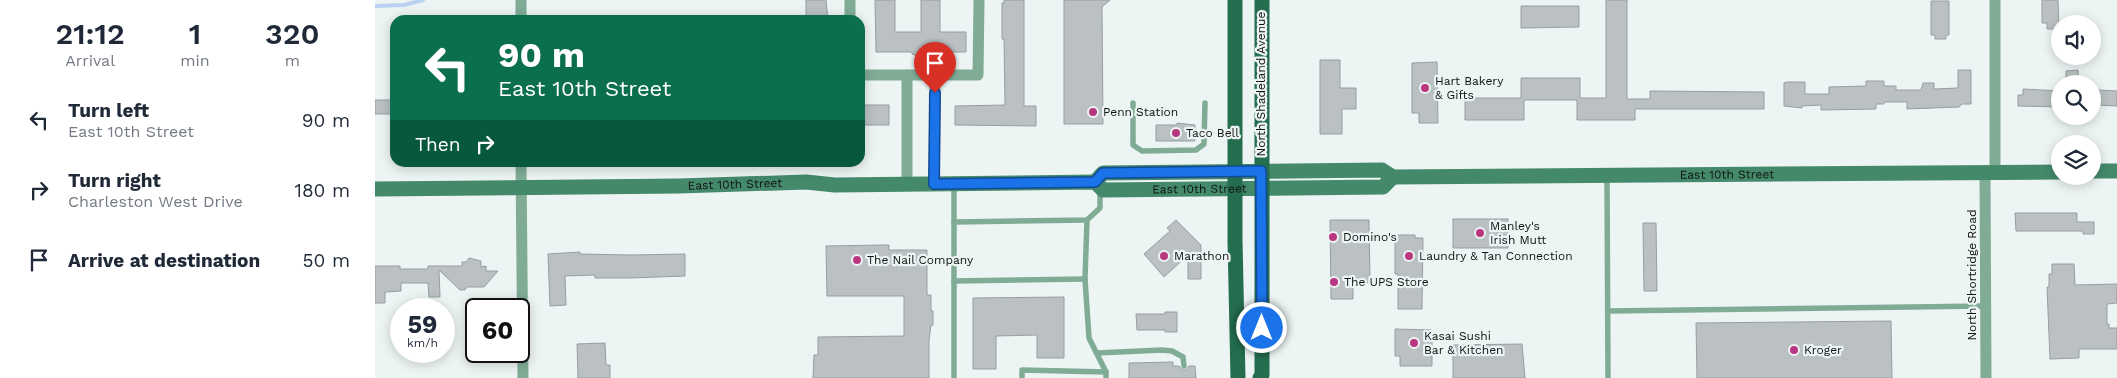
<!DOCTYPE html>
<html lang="en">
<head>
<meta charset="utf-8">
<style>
	:root { --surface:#fff; --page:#f2f2f3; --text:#1f2937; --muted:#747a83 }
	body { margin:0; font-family:"Work Sans",sans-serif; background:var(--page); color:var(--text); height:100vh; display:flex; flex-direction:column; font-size:19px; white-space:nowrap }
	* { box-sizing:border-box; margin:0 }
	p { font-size:16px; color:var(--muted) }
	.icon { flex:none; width:28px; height:28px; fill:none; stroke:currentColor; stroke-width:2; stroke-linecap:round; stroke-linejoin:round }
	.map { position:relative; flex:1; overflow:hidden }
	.side { display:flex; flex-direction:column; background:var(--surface); width:375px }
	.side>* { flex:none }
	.guide { position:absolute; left:15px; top:15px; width:475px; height:152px; border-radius:15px; box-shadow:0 2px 12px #0003; background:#0b6e4f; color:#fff; overflow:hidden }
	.tools { position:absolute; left:1676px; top:15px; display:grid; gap:10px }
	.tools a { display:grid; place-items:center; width:50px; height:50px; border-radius:50%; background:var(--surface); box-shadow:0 2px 12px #0003; font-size:25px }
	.speed { position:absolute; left:15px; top:298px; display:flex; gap:10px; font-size:25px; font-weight:700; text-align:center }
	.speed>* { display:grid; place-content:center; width:65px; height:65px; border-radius:50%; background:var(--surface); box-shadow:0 2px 12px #0003; line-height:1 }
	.speed small { font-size:12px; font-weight:400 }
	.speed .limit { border:2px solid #111; border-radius:8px; background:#fff; color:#111 }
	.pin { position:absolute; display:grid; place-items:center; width:42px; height:42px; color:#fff; margin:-51px -21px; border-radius:50% 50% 50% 0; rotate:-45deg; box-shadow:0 0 5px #0007 }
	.pin .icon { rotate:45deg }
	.me { position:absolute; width:55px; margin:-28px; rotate:0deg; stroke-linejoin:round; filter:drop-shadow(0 0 4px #0008) }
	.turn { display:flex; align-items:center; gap:18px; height:105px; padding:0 25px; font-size:22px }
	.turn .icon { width:65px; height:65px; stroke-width:2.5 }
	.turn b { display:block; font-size:35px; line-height:42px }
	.then { display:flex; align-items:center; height:48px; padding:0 25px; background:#0003; gap:10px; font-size:19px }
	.eta { display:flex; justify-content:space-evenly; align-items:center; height:85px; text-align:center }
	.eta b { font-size:30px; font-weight:600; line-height:35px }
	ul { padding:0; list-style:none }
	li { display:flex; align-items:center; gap:15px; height:70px; padding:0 25px }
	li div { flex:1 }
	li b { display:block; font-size:19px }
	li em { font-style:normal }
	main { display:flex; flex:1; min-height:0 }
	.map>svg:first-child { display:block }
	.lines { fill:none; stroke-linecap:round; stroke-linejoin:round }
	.stream { stroke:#bbd1f1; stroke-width:4 }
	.building { fill:#bbc1c3; stroke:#989ea0 }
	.service { stroke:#80ac96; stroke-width:5.5 }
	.minor { stroke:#80ac96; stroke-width:11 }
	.secondary { stroke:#43896a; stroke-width:15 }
	.primary { stroke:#246d4f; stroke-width:15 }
	.route-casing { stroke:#114b97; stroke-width:12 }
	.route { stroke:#1a73e8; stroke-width:9 }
	.poi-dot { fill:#b93780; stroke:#edf4f4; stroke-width:2 }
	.labels { text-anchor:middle; stroke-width:4.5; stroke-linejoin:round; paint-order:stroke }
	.poi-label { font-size:12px; fill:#0f1212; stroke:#edf4f4; text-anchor:start }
	.street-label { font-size:12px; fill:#0f1212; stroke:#edf4f4 }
</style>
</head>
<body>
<main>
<section class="side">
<div class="eta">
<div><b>21:12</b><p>Arrival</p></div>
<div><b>1</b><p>min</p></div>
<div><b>320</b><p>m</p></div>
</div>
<ul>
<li><svg class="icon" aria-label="left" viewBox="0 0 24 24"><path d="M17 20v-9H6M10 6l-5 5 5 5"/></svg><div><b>Turn left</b><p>East 10th Street</p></div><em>90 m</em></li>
<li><svg class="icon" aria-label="right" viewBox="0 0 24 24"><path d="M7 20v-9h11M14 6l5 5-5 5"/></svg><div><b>Turn right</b><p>Charleston West Drive</p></div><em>180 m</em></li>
<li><svg class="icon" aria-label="arrive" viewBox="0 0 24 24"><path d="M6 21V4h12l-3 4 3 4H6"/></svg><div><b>Arrive at destination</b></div><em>50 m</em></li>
</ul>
</section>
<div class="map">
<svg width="1742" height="378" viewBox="0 0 1742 378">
	<rect width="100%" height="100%" fill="#edf4f4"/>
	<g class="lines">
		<!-- stream -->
		<path class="stream" d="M0,6L29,5L48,0"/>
	</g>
	<!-- building -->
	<g class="building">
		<path d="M431,0H451L453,20H431Z"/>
		<path d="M500,0H520V32H546V0H565V32H591V52H555L545,57L537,54V52H501Z"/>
		<path d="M629,0H649V106H661V126L580,125V106L630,105L629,39H627V3H629Z"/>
		<path d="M689,0H735L727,7L728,124H689Z"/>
		<path d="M1231,0H1252V99H1275V91L1389,92V109H1260V120H1202V100H1149V120H1090V98H1146V78H1205V98H1231Z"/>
		<path d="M1667,0H1683L1684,29H1672V23H1667Z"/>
		<path d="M1556,1H1574V35H1571V39H1560V35H1556Z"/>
		<path d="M1146,6H1204V27L1146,28Z"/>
		<path d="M945,60H965V88H981V109H967V134H945Z"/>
		<path d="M1062,62L1063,123H1044V113H1037V63Z"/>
		<path d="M1583,70H1596V104H1587L1584,107L1532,109V102H1509V104H1501V109L1446,110V105L1427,106V108L1409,106V83L1412,82H1430V94H1454V87L1491,86V81H1509V86H1521V90H1546L1548,83H1559V89L1583,88Z"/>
		<path d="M1703,70L1704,84H1691V71Z"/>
		<path d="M1648,89L1685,91V107L1643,106V95H1648Z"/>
		<path d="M1722,90L1742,91V106L1721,105Z"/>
		<rect x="0" y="100" width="20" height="14"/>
		<rect x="485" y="105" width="29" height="20"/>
		<path d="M802,123L820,125V141H781V125H802Z"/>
		<path d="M1640,213H1702V222H1719V234H1708V231H1641Z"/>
		<rect x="1078" y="219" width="55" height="29"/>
		<path d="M801,220L826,245V279H813V255L789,277L769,254L795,231L792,228Z"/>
		<path d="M955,220H994L995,280L989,286H978V299H956Z"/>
		<path d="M1268,223H1281L1282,291H1269Z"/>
		<path d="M1020,235H1040V238H1048L1047,309H1023V274H1020Z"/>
		<path d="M507,245H514V250H552V295H556V311H558V325H556L554,340V378H438L439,355H443V337L529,336V296H452L451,246Z"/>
		<path d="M205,252V254L256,255L310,254V276L256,278H220V275L190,276L191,305L175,306L173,254Z"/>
		<path d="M94,258L106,261V267L111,266V271H123L109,287H92L90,290H85L64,270L65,297H54L53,283H26V291L10,292V303H0V266H25V269H53V266H87V262H91Z"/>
		<path d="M1677,264H1699L1700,285L1742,284V303L1732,304V324H1734V328H1742V349H1704V358L1675,359L1672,287H1674V274H1677Z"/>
		<path d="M689,297V358H662V335L621,336V369H598V298Z"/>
		<path d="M790,312H802V332H790V330H762L761,314H790Z"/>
		<path d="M1516,321L1517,378H1322L1321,323Z"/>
		<path d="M1020,329L1057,330V366H1025V356H1020Z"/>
		<path d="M230,343L231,365H235V378H203L202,344Z"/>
		<path d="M1147,344L1150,378H1078V345Z"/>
		<path d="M798,362V366H804L808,370H811L814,366H820L821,378H754V363Z"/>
	</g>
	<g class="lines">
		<!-- service -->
		<g class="service">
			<path d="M758,103V145L767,151L821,150L829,144L830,103"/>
			<path d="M1232,177L1233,378"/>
			<path d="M579,186V378"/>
			<path d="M712,220L710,279L714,338L731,372V378"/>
			<path d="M579,222L712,220L725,208V191"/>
			<path d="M579,281L710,279"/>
			<path d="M1233,311L1611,306"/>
			<path d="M722,353L787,350L797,351L808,357L809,366"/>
			<path d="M647,378V370L731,372"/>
		</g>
		<!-- minor -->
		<g class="minor">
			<path d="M146,0V20"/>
			<path d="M475,0V20"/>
			<path d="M1620,0V172"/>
			<path d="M485,75H603L604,0"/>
			<path d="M146,162L148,378"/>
			<path d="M1610,172L1611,378"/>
			<path d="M532,184V75"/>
			<path d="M559,184L560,75"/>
		</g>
		<!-- secondary -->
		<g class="secondary">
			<path d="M1718,171H1742"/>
			<path id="s1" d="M720,182L728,173L1007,170L1018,177L1685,172"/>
			<path id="s2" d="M0,189L304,186L431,182L460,185L720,182L728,190L1008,187L1018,177"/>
		</g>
		<!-- primary -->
		<g class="primary">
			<path d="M860,0V240L863,378"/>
			<path d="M885,378L887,375V0"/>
		</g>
	</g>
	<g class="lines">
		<!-- route casing -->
		<g class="route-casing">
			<path id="route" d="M560,93L559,184L720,182L728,173L886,171L887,328"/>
		</g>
		<!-- route -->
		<use href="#route" class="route"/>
	</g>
	<!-- markers -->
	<g class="poi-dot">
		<circle cx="1050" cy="88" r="5"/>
		<circle cx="718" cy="112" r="5"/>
		<circle cx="801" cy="133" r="5"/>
		<circle cx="1105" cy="233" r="5"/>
		<circle cx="958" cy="237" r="5"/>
		<circle cx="789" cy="256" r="5"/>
		<circle cx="1034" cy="256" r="5"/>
		<circle cx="482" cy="260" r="5"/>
		<circle cx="959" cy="282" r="5"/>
		<circle cx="1039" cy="343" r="5"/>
		<circle cx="1419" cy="350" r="5"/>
	</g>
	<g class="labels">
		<!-- poi labels -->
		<g class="poi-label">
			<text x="1060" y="85">Hart Bakery<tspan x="1060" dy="14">&amp; Gifts</tspan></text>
			<text x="728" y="116">Penn Station</text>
			<text x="811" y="137">Taco Bell</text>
			<text x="1115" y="230">Manley's<tspan x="1115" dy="14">Irish Mutt</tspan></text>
			<text x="968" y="241">Domino's</text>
			<text x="799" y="260">Marathon</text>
			<text x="1044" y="260">Laundry &amp; Tan Connection</text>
			<text x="492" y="264">The Nail Company</text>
			<text x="969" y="286">The UPS Store</text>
			<text x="1049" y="340">Kasai Sushi<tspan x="1049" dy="14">Bar &amp; Kitchen</tspan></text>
			<text x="1429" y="354">Kroger</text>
		</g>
		<!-- street labels -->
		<g class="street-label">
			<text transform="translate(886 84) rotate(-90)" y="4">North Shadeland Avenue</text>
			<text dy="4" stroke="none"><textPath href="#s1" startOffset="638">East 10th Street</textPath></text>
			<text dy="4" stroke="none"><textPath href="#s2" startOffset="360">East 10th Street</textPath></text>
			<text dy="4" stroke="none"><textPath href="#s2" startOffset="828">East 10th Street</textPath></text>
			<text transform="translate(1597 275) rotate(-90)" y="4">North Shortridge Road</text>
		</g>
	</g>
</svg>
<div class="tools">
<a><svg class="icon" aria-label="sound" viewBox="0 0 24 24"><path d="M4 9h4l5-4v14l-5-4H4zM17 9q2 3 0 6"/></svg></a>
<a><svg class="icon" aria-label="search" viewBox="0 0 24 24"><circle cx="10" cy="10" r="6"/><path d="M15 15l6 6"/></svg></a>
<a><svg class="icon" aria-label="layers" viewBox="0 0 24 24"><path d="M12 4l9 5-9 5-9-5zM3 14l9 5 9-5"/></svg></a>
</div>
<div class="speed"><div>59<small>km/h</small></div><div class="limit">60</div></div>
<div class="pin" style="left:560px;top:93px;background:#d93025"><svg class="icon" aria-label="arrive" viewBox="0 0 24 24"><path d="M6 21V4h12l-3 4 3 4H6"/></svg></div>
<svg class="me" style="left:887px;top:328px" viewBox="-20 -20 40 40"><circle r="17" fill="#1a73e8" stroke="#fff" stroke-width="3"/><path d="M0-11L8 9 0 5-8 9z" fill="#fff"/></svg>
<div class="guide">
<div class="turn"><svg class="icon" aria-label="left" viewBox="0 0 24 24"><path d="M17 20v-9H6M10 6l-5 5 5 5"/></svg><div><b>90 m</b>East 10th Street</div></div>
<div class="then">Then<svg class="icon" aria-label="right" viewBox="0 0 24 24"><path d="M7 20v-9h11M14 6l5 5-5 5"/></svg></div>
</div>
</div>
</main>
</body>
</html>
